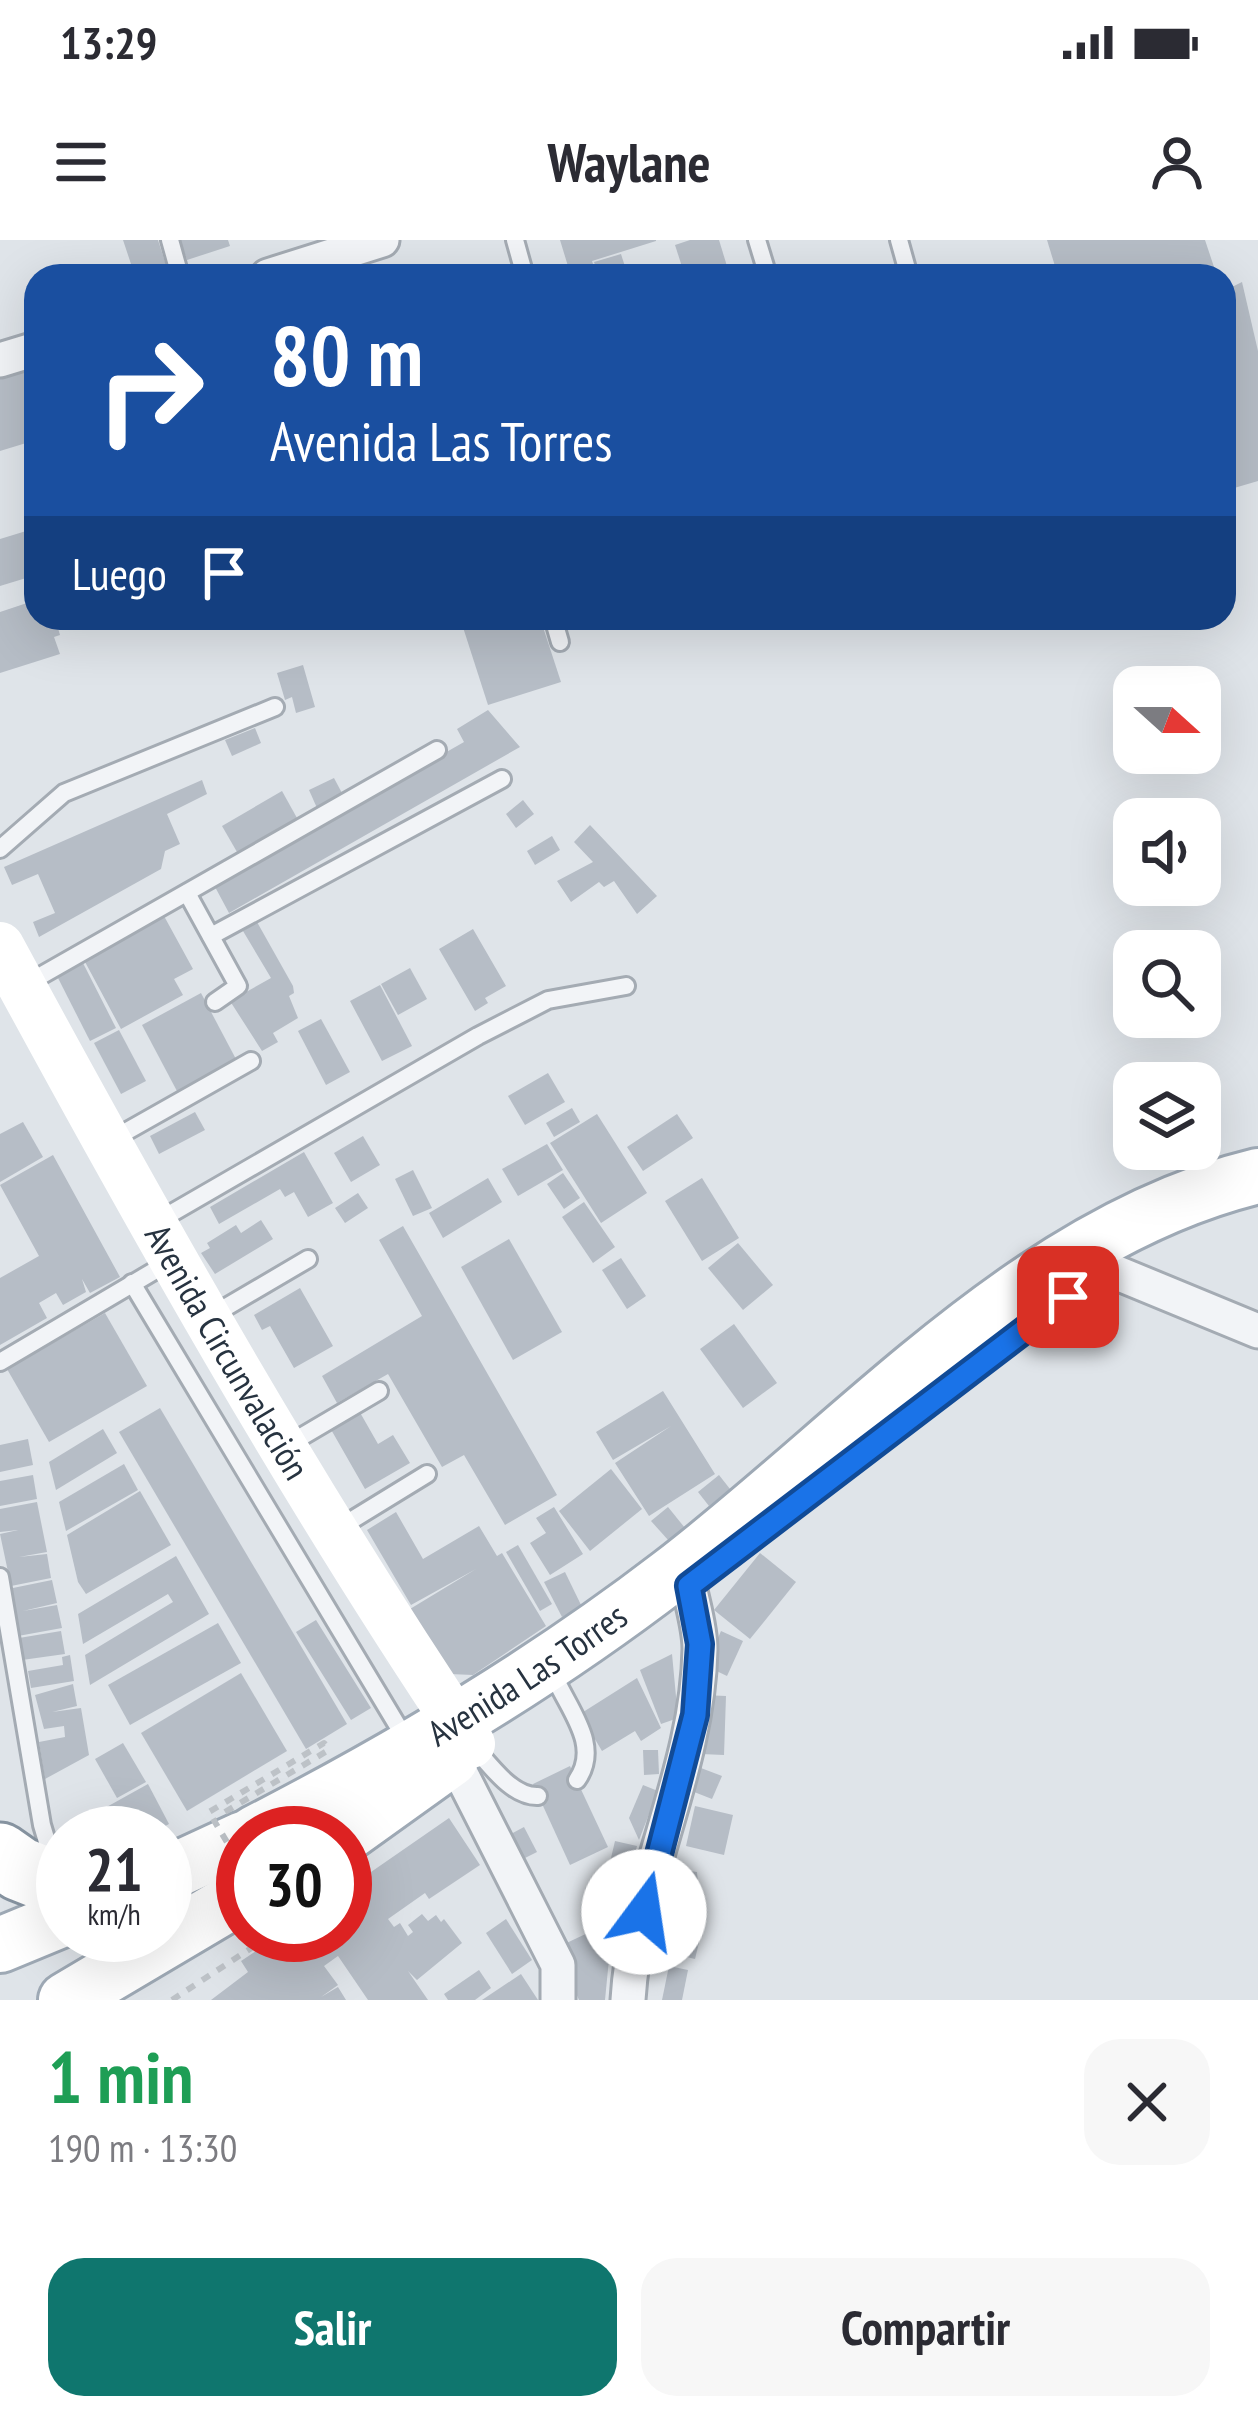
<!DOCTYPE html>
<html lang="es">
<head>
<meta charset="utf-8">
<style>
	:root { --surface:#fff; --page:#f7f7f7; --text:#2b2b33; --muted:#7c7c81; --accent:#0f766e }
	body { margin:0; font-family:"PT Sans Narrow",sans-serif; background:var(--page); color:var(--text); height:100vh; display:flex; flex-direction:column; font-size:45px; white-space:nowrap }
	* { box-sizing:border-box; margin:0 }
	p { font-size:39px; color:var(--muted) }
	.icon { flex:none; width:66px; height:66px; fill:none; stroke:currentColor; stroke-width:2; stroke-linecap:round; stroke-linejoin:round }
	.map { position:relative; height:1760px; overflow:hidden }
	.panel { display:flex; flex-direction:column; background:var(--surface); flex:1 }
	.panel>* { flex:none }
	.top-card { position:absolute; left:24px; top:24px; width:1212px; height:366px; border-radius:36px; box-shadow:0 12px 48px #0002; background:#1a4fa0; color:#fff; overflow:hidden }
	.needle { width:78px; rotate:111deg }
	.controls { position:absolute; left:1113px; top:426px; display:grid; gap:24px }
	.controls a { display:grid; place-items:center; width:108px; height:108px; border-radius:24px; background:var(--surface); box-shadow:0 12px 48px #0002; font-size:60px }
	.speed { position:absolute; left:36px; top:1566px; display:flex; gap:24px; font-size:60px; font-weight:700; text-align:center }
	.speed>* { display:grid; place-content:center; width:156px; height:156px; border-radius:50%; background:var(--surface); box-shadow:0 12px 48px #0002; line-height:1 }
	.speed small { font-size:30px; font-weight:400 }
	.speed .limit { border:18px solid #d22; background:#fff; color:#111 }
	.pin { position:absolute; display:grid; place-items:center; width:102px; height:102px; color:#fff; margin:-51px; border-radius:24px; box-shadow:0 6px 18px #0006 }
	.me { position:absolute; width:132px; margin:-66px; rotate:14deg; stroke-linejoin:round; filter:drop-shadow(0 0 9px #0008) }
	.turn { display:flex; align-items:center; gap:42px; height:252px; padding:0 48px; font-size:54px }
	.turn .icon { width:156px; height:156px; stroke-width:2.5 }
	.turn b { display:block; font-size:84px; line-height:102px }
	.then { display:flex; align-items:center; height:114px; padding:0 48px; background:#0003; gap:24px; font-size:45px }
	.round { display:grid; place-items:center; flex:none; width:126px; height:126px; border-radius:36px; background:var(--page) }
	.summary { display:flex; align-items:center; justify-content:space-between; height:204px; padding:0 48px }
	h1 { font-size:72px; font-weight:800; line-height:90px; color:#1e9e55 }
	.primary-button { display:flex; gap:24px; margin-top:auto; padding:24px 48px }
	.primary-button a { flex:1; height:138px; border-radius:36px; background:var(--accent); color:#fff; font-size:48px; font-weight:800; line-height:138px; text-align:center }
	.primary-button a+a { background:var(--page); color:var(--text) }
	.status { display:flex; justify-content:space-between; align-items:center; height:84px; padding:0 60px; background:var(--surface); direction:ltr }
	.status svg { height:33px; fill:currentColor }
	header { display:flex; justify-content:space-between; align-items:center; height:156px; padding:0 48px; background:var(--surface); font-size:54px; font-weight:800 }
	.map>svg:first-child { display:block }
	.building { fill:#b6bdc6 }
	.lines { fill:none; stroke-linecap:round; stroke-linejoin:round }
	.lane-casing { stroke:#a4abb3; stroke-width:22 }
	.street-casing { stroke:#a4abb3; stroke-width:39 }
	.primary-casing { stroke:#9ea9b5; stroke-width:60 }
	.highway-casing { stroke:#8693a0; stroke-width:69 }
	.path { stroke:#bdc2c7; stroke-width:6; stroke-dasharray:9 9; stroke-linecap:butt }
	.lane { stroke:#f2f4f7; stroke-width:16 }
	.street { stroke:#f2f4f7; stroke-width:33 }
	.secondary { stroke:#fff; stroke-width:48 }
	.primary { stroke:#fff; stroke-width:54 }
	.highway { stroke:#fff; stroke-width:63 }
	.path-bridge { stroke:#bdc2c7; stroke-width:6; stroke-dasharray:9 9; stroke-linecap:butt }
	.route-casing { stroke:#114b97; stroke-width:30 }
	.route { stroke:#1a73e8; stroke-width:21 }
	.labels { text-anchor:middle; stroke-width:10; stroke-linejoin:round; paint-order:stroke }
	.street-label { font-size:36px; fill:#273340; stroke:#eef2f6 }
</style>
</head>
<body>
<div class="status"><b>13:29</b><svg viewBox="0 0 49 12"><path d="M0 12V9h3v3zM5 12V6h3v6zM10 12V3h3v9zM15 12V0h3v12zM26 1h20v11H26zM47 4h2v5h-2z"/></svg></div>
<header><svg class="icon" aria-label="menu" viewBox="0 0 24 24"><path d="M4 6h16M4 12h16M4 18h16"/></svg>Waylane<svg class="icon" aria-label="person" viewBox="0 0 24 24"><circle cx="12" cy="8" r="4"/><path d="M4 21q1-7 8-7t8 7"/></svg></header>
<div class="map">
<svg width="1258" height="1760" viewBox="0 0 1258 1760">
	<rect width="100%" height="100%" fill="#dfe4e9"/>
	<!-- building -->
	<g class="building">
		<path d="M123,0H158L166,25L135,36Z"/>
		<path d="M180,0H228L230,6L187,20Z"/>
		<path d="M560,0H656V1L592,21L597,36H571Z"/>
		<path d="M690,0H719L730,36H685L675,5Z"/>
		<path d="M1047,0H1205L1217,36H1058Z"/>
		<path d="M621,14L628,36H599L594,22Z"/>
		<path d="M1242,42L1258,111V241L1224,251V51Z"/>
		<path d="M36,125V200L0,211V137Z"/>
		<path d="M36,288V335L0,346V299Z"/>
		<path d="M36,360V378H55L60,395L54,397L60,414L0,433V372Z"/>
		<path d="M460,378H540L561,442L488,465Z"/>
		<path d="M303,425L315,467L296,473L292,457L285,460L277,433Z"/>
		<path d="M488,470L520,507L229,673L214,645L464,502L457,489Z"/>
		<path d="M255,488L261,503L232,516L225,500Z"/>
		<path d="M334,538L343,555L317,568L309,550Z"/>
		<path d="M202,540L207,554L167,574L180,604L165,611L161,629L39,697L33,682L55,673L38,634L12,645L4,627Z"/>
		<path d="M282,551L297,578L237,612L222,586Z"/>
		<path d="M523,560L534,574L516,588L506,574Z"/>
		<path d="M590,585L657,656L637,674L614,641L604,647L599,642L571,662L557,641L593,622L574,602Z"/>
		<path d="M552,596L560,610L535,625L527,611Z"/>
		<path d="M164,676L193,729L174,739L183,755L121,789L84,720Z"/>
		<path d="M257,682L293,746L294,753L289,756L298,778L273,793L278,802L262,811L230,761L271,738L243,691Z"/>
		<path d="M473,689L506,746L485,758L488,763L475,771L439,709Z"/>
		<path d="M83,723L116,788L90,801L57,736Z"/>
		<path d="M410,728L427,759L398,775L381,744Z"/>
		<path d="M380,745L412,806L382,821L350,761Z"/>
		<path d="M201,753L237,821L178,853L142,785Z"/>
		<path d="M321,779L350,832L326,845L298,791Z"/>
		<path d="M119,790L146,841L121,854L94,803Z"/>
		<path d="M548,833L565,862L525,885L508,856Z"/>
		<path d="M572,868L580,882L554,897L546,883Z"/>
		<path d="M195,872L205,890L159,914L150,896Z"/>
		<path d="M597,874L647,953L601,983L550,903Z"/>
		<path d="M677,874L693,898L643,931L627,907Z"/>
		<path d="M23,882L43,917L0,942V894Z"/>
		<path d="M363,896L380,925L351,942L334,913Z"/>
		<path d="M547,904L563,930L518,956L502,929Z"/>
		<path d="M304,912L333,963L308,977L294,952L285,957L280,949L219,984L210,967Z"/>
		<path d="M53,915L120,1037L90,1053L82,1039L86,1052L63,1065L56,1053L39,1063L47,1078L0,1105V1038L39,1016L0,945Z"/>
		<path d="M413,930L432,968L413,976L395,939Z"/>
		<path d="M563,933L580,958L564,969L547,944Z"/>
		<path d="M488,938L502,962L443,998L429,973Z"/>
		<path d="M702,938L739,998L702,1021L665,961Z"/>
		<path d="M358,953L368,968L345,983L335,968Z"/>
		<path d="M584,962L615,1007L593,1023L562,977Z"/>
		<path d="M261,980L273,999L215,1034L201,1013L210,1008L207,1003L236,985L241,993Z"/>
		<path d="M403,986L557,1255L505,1285L464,1215L442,1227L388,1134L337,1163L322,1136L422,1076L379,1000Z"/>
		<path d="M509,999L562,1092L513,1120L461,1027Z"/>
		<path d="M738,1003L773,1045L743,1070L708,1028Z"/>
		<path d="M621,1018L646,1056L627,1069L602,1030Z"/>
		<path d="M300,1048L333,1106L294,1128L270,1086L262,1090L254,1075Z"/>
		<path d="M105,1073L147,1146L49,1202L7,1129Z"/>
		<path d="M734,1084L777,1143L743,1168L700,1109Z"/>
		<path d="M663,1151L715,1234L649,1276L615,1223L671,1186L613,1220L596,1192Z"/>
		<path d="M160,1168L347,1484L306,1509L119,1192Z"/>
		<path d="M358,1169L378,1204L393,1195L410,1223L365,1249L329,1186Z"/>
		<path d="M103,1189L117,1213L56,1250L49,1222Z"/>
		<path d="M28,1199L33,1225L0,1232V1205Z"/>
		<path d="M124,1224L138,1250L66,1291L59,1262Z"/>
		<path d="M611,1229L642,1269L590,1311L559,1271Z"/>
		<path d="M33,1235L37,1259L0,1266V1241Z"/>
		<path d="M719,1235L730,1249L709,1266L698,1252Z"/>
		<path d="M140,1251L171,1305L86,1354L78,1342L67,1295Z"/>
		<path d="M37,1262L47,1312L19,1317L47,1314L51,1338L11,1346L0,1294L18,1290L0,1292V1269Z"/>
		<path d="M554,1267L583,1314L550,1335L530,1303L546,1293L536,1278Z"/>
		<path d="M668,1267L685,1288L669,1301L651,1281Z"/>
		<path d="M396,1272L423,1319L479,1286L497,1316L502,1313L546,1386L473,1435L450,1434L410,1369L476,1329L411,1365L367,1290Z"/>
		<path d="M518,1305L552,1364L540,1371L506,1312Z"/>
		<path d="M760,1313L796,1342L750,1399L714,1370Z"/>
		<path d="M176,1316L209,1374L90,1445L85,1415L173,1362L168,1354L83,1404L78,1374Z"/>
		<path d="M565,1332L582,1367L562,1377L544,1342Z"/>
		<path d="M52,1340L57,1363L23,1371L57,1365L62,1388L18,1396L8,1349Z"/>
		<path d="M316,1380L371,1468L351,1480L296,1392Z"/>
		<path d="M218,1383L241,1423L130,1485L108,1445Z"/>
		<path d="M61,1391L65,1414L22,1420L19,1398Z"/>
		<path d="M721,1391L743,1401L727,1436L706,1426Z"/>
		<path d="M672,1414L678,1478L661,1484L640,1430Z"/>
		<path d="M70,1415L74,1441L31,1448L28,1431L63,1425L62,1417Z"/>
		<path d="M241,1433L287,1511L187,1571L141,1493Z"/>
		<path d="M637,1438L661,1488L641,1501L635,1491L602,1511L580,1474Z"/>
		<path d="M73,1444L77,1466L52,1472L81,1468L89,1515L45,1539L39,1502L65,1497L64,1486L44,1489L35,1455Z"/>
		<path d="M703,1455L726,1456L724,1515L701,1514Z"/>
		<path d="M123,1503L146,1542L117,1558L95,1519Z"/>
		<path d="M643,1510H658L659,1534L644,1535Z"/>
		<path d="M693,1525L722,1536L712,1559L684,1548Z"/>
		<path d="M570,1526L608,1607L570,1625L533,1544Z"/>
		<path d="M148,1544L169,1584L152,1593H116L103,1569Z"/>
		<path d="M643,1545L658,1551L639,1600L629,1578Z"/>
		<path d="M695,1566L733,1575L724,1615L686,1606Z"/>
		<path d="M101,1571L113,1593H63Z"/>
		<path d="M449,1578L480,1625L429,1659L425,1653L388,1679L394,1687L400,1683L408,1696L413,1692L408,1685L422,1674L428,1681L436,1675L441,1682L444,1679L462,1703L417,1740L408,1731L428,1760H368L338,1716L324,1726L338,1745L321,1757L338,1747L346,1760H211L248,1732L241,1721L280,1695H345V1650Z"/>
		<path d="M524,1587L537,1612L521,1620L509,1595Z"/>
		<path d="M615,1601L637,1606L609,1719L605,1760H579L556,1708L594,1690Z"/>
		<path d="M658,1626L697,1632L701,1678L651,1673Z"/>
		<path d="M646,1678L675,1684L667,1720L638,1714Z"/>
		<path d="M506,1679L532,1720L512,1734L486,1693Z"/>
		<path d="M686,1682L703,1686L695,1719L678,1715Z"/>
		<path d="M669,1726L688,1730L682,1760H662Z"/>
		<path d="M479,1730L491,1748L475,1760H448L444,1754Z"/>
		<path d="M521,1734L538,1760H482Z"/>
	</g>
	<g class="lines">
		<!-- lane casing -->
		<g class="lane-casing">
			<g id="lane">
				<path d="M170,0L180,36"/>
				<path d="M515,0L525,36"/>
				<path d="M757,0L768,36"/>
				<path d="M899,0L909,36"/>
				<path d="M553,378L560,402"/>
				<path d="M0,609L64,553L275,467"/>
				<path d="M187,653L238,746L215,762"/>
				<path d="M211,696L502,539"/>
				<path d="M28,743L437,510"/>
				<path d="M113,899L251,821"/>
				<path d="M158,981L478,796L548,760L626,746"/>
				<path d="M132,1043L408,1503"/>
				<path d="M211,1076L308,1019"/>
				<path d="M0,1122L171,1021"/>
				<path d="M284,1207L379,1151"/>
				<path d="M339,1288L427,1234"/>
				<path d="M0,1337L42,1585L54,1625"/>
				<path d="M557,1442C572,1474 600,1507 577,1540"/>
				<path d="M472,1505C489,1523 511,1557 538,1556"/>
			</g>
		</g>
		<!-- street casing -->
		<g class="street-casing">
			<g id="street">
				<path d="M268,36L382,0"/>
				<path d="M0,120L36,109"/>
				<path d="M1105,1028L1258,1091"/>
				<path d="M453,1518L558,1725V1760"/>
				<path d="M628,1760C635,1640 698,1530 700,1409C700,1388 693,1366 689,1346"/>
			</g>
		</g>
		<!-- primary casing -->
		<g class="primary-casing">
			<g id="primary">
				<path id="s2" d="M255,1593C401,1518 541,1435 671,1335C853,1196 1028,991 1258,936"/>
				<path d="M345,1595L451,1519"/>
				<path d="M165,1635L243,1599"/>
				<path d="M0,1705L63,1679"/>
				<path d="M66,1760L243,1655"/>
			</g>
		</g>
		<!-- highway casing -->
		<g class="highway-casing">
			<path id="highway" d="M0,1615L20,1629L63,1646"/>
		</g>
		<!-- path -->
		<path class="path" d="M172,1760L265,1699L263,1695"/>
		<!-- lane -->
		<use href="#lane" class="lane"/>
		<!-- street -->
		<use href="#street" class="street"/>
		<!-- secondary -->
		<path class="secondary" id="s1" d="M0,706C147,978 298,1247 471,1504"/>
		<!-- primary -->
		<use href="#primary" class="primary"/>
		<!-- highway -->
		<use href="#highway" class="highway"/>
		<!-- path-bridge -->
		<path class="path-bridge" d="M225,1572L327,1511V1506L324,1503L209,1572L243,1629"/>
	</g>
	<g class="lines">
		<!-- route casing -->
		<g class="route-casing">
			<path id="route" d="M644,1672L695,1475L700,1404L689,1346L1068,1057"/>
		</g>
		<!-- route -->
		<use href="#route" class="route"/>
	</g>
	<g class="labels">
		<!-- street labels -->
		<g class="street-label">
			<text dy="13" stroke="none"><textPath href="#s1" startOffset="465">Avenida Circunvalación</textPath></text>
			<text dy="13" stroke="none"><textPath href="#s2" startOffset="315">Avenida Las Torres</textPath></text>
		</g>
	</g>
</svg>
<div class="controls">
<a><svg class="needle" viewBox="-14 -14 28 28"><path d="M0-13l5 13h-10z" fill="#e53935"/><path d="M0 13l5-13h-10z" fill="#7c7c81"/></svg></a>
<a><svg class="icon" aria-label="sound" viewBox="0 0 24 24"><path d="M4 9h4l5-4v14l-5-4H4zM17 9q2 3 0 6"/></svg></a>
<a><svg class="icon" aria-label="search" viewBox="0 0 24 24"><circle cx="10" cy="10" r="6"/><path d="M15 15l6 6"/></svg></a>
<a><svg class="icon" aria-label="layers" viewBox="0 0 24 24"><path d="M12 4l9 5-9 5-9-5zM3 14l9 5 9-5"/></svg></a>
</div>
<div class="speed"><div>21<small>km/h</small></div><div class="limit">30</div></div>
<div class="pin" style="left:1068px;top:1057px;background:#d93025"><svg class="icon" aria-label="arrive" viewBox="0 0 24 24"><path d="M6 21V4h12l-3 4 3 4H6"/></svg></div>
<svg class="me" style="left:644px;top:1672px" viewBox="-20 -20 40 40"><circle r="19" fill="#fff"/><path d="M0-13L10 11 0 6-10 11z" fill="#1a73e8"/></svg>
<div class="top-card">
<div class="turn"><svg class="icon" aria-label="right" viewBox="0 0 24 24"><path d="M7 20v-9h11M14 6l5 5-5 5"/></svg><div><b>80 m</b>Avenida Las Torres</div></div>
<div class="then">Luego<svg class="icon" aria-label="arrive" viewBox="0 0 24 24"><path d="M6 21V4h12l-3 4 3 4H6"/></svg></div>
</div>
</div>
<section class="panel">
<div class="summary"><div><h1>1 min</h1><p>190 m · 13:30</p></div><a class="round"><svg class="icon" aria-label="close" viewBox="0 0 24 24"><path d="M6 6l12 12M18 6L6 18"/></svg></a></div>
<div class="primary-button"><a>Salir</a><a>Compartir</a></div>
</section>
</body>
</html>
